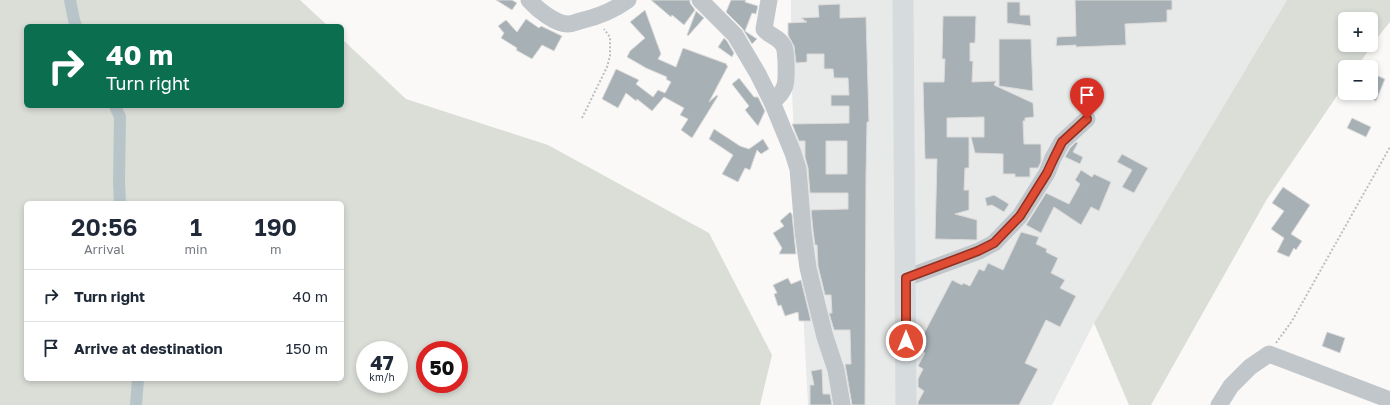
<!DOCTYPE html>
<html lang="en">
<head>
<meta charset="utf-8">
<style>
	:root { --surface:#fff; --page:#f6f6f7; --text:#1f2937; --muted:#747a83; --line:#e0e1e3 }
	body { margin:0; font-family:"Golos Text",sans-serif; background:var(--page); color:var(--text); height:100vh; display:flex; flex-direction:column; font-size:15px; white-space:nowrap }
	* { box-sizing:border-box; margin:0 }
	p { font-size:13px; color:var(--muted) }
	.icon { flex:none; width:22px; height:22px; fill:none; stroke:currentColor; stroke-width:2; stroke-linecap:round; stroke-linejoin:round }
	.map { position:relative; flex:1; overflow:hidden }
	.panel { position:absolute; left:24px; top:201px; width:320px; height:180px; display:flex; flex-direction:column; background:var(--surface); border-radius:6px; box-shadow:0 2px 6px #0003 }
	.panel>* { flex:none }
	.guide { position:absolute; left:24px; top:24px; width:320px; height:84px; border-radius:6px; box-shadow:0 2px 6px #0003; background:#0b6e4f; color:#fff; overflow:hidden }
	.controls { position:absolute; left:1338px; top:12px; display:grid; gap:8px }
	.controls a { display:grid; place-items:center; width:40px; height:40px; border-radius:6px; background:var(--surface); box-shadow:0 2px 6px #0003; font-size:20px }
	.speed { position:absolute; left:356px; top:341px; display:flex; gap:8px; font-size:20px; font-weight:700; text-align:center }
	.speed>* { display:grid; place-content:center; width:52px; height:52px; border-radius:50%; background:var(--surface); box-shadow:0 2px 6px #0003; line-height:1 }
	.speed small { font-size:10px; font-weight:400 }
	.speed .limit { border:6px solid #d22; background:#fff; color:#111 }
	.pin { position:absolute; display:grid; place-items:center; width:34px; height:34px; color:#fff; margin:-41px -17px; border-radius:50% 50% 50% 0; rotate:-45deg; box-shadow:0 0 4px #0007 }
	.pin .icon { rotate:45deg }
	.me { position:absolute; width:44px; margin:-22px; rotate:0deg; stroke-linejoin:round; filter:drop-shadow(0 0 3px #0008) }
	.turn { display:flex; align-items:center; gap:14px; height:84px; padding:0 16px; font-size:18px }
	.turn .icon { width:52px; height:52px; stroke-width:2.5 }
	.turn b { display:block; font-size:28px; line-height:34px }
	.eta { display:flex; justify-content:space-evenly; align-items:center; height:68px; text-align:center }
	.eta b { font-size:24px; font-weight:600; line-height:28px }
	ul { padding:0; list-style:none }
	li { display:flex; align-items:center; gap:12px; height:52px; padding:0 16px; border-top:1px solid var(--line) }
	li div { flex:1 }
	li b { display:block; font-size:15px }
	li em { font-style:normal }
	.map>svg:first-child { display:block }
	.built { fill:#e8e9e9 }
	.green { fill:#daded7; fill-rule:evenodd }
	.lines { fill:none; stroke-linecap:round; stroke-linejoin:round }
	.canal { stroke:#b8c5c8; stroke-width:12 }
	.building { fill:#a6b0b5; stroke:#dcdbda; fill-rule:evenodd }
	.path { stroke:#bcbfc2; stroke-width:2; stroke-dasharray:2 2; stroke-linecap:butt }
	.minor { stroke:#c1c6ca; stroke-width:17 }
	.major { stroke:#d6dbde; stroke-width:21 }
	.route-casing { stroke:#913121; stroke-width:10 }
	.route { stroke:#df4b33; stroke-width:7 }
</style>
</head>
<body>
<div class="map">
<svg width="1390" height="405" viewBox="0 0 1390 405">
	<rect width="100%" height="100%" fill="#faf9f8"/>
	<!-- built -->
	<path class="built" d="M791,0H1287L1094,323L1052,405H808L791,74Z"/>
	<!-- green -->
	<g class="green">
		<path d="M0,0H300L328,26H26V106H342V39L406,99L548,145L709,233L772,355L760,405H0ZM26,203H342V379H26ZM365,350H399V384H365ZM425,350H459V384H425Z"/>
		<path d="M1287,0H1390V22L1377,38L1357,67H1345V84L1267,199L1151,405H1129L1094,323ZM1345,19H1371V45H1345Z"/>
	</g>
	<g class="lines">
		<!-- canal -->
		<g class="canal">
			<path d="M70,0L74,20L76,26"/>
			<path d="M115,106L120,117L119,182L120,203"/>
			<path d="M136,405L138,379"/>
		</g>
	</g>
	<!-- building -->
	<g class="building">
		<path d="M496,0H512L517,3L512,10Z"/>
		<path d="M651,0H690V3L695,10L684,25L672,15L671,17Z"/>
		<path d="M731,0H746L745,2L758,6L756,14L752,13L745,31L757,39L752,44L742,28L726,12Z"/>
		<path d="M1075,0H1172V10H1167V22L1125,24L1126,45L1076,47V45L1056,46L1057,37L1076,36Z"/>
		<path d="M1007,2H1020V15H1030L1031,26L1007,23Z"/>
		<path d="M840,4V18L866,17L869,122H867L866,174L865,405H852L845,364H851L850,330H834L829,313H832L831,295H825L818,266L817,245H815L813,230L811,210L848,209V193H810L808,168L805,157V141H799L792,124L849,123V106H831V95H849L848,78H834L833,69H824V54H807V62L796,63L794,46L788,35V23L807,22L801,18L819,17L818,5ZM826,141H847V174H826Z"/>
		<path d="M645,10L661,54L658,59L676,67L683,48L727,64L726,65L728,66L709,102L717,95L718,96L692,138L681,130L688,119L680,115L684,108L664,97L652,111L637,99L636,101L626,93L618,108L602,99L616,69L639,80L636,84L653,97L658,90L665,93L671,82L666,79L667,77L646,68L627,57L630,51L645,38L630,22Z"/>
		<path d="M696,11L704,18L688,36L687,35Z"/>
		<path d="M943,16H976L975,43H970V61H973L972,82L996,81L994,85L1033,103L1034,117L1025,118V121H1023L1024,144H1041V162L1038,168H1030V177H1015V174H1003V154L975,153L971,137H984V117L947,118V137H969V168H965L964,190H969V210L955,214L977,220V240L935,239L937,159H925L923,82H944L945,59H942Z"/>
		<path d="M526,19L539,28L541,26L562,36L554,51L542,45L532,59L516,50L517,48L501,38L504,33L498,26L506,20L517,32Z"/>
		<path d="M724,38L727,41L734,53L732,57L718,47Z"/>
		<path d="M999,39H1031L1033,91L999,86Z"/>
		<path d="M1376,75L1385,79L1376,101L1367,97L1368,93H1371V86Z"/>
		<path d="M739,78L754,97H758L765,111L758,126L745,110L749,106L732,84Z"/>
		<path d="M1352,118L1371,127L1366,137L1347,128Z"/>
		<path d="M714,129L740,146L749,149L763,139L769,149L761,154L757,150L750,170L745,168L738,182L722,174L733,155L709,139Z"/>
		<path d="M1076,142L1078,143L1073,152L1083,157L1080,164L1065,157L1070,148Z"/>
		<path d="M1122,154L1148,168L1134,193L1122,187L1132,170L1117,162Z"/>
		<path d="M1081,170L1092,177L1094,174L1111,182L1099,211L1091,207L1081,225L1054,207L1041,233L1026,225L1046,193L1069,204L1080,184L1075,180Z"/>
		<path d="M1283,187L1310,205L1291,234L1302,241L1296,250L1294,248L1289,257L1277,252L1284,238L1271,229L1284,211L1272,203Z"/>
		<path d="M994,195L1009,204L1004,212L992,205L987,206L985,198Z"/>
		<path d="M790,212L792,214L796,254H779L782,248L773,233L784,226L780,221Z"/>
		<path d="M1021,232L1039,237L1036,244L1047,249L1046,252L1058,258L1051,273L1065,280L1060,288L1076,296L1060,327L1046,320L1025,363L1038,369L1019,405H918V402L924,391L918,387V379L923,369L918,366L925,353L918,349V345L952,280L962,285L963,283L970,286L979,269L984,271L988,263L1003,270Z"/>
		<path d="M788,278L791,284L801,280L811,321H799L798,312L785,316L781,305L778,306L774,294L777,293L773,285Z"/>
		<path d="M1327,332L1345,338L1340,353L1322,346Z"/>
		<path d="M822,369L823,394H830L832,405H810V385H814L811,371Z"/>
	</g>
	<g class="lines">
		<!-- path -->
		<g class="path">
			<path d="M582,118L607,67L610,56V37L604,29"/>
			<path d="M1276,343L1292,321L1390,147"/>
		</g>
		<!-- minor -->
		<g class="minor">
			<path d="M529,0C537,9 555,24 568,24C572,24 576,22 580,21C598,17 613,11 628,0"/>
			<path d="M700,0L735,35L758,74L772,102L793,153L798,169L803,231L808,268L825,337L836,370L842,405"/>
			<path d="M769,0L764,29C769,36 779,37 783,45C786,49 785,55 786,60C786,80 789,89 772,102"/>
			<path d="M906,278L979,251L994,243L1020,216L1047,173L1053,158L1062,142L1087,119"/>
			<path d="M1219,405L1231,386L1250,367L1269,354L1390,400"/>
		</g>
		<!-- major -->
		<path class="major" d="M903,0L906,405"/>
	</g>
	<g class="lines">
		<!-- route casing -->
		<g class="route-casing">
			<path id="route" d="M906,341V278L978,251L994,243L1020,216L1047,173L1054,158L1062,142L1087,119"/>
		</g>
		<!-- route -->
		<use href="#route" class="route"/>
	</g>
</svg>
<div class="controls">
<a>+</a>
<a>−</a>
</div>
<div class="speed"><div>47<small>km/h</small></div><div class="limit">50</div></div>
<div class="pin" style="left:1087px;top:119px;background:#d93025"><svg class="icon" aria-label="arrive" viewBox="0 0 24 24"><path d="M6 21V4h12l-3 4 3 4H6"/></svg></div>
<svg class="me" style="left:906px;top:341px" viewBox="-20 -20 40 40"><circle r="17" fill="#df4b33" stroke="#fff" stroke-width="3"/><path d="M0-11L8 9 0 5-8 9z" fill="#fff"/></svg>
<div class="guide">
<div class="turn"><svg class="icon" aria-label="right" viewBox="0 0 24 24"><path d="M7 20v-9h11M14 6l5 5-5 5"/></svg><div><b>40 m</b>Turn right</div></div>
</div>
<section class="panel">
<div class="eta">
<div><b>20:56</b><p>Arrival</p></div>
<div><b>1</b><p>min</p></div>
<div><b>190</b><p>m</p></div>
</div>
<ul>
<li><svg class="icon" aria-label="right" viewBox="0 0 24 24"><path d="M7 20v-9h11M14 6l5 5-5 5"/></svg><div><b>Turn right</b></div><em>40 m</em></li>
<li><svg class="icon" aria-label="arrive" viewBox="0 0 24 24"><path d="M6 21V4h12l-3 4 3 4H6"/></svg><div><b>Arrive at destination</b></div><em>150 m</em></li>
</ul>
</section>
</div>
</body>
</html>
